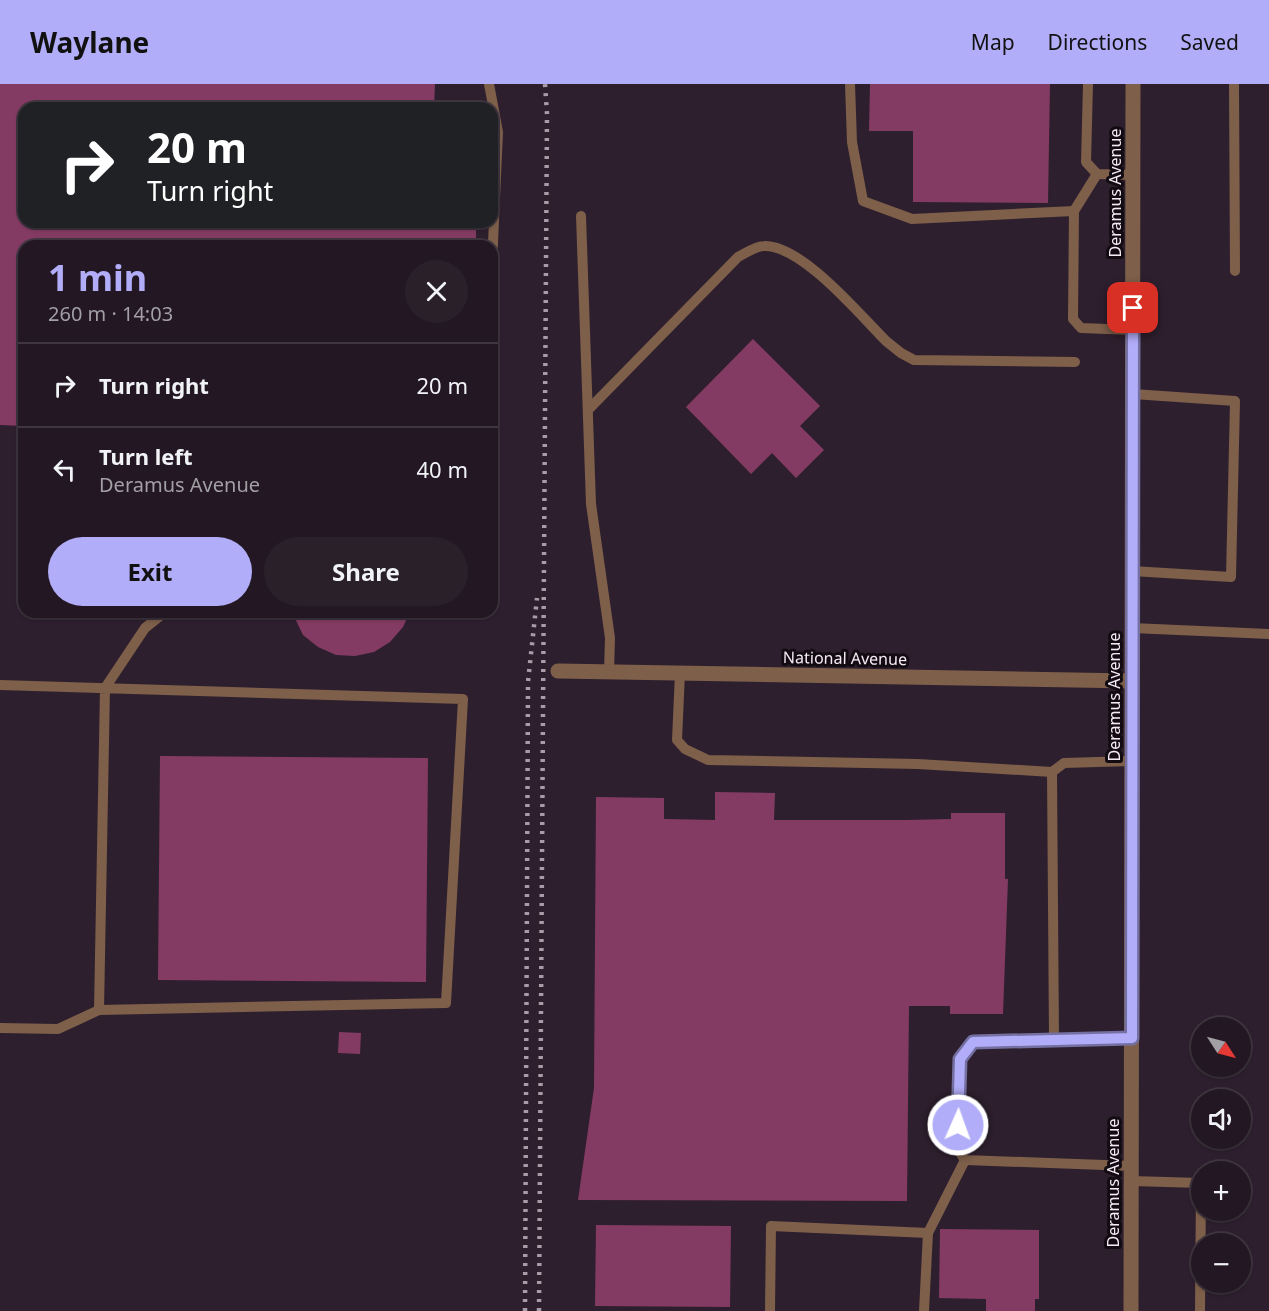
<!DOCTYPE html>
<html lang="en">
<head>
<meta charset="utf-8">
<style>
	:root { --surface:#221722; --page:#2a202a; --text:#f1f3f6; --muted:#a29fa5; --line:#3f3640; --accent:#b2adf9 }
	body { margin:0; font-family:"Noto Sans",sans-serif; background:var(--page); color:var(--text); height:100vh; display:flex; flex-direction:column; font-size:22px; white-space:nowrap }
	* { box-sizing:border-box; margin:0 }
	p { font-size:20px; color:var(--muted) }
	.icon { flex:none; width:33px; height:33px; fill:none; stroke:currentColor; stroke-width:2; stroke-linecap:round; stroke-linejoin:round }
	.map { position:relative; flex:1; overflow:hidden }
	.sheet { position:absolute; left:18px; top:156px; width:480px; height:378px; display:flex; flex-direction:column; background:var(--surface); border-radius:18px; box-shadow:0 2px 4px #0004,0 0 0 2px var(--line) }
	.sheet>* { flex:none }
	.top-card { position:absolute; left:18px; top:18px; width:480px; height:126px; border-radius:18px; box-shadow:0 2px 4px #0004,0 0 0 2px var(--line); background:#202124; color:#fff; overflow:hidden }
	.needle { width:39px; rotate:126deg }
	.tools { position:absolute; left:1191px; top:933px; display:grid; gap:12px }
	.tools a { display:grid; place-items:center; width:60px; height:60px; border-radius:50%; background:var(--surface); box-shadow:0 2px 4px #0004,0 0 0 2px var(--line); font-size:30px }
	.pin { position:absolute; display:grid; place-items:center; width:51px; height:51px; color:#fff; margin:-26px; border-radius:12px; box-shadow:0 3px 9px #0006 }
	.me { position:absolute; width:66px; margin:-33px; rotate:2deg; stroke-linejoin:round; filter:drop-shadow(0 0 4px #0008) }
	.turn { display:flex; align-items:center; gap:21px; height:126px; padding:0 30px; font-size:27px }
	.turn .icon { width:78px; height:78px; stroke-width:2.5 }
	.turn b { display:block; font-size:42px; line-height:51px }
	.round { display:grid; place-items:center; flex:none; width:63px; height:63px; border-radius:32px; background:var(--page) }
	.overview { display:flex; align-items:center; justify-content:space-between; height:102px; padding:0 30px }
	h1 { font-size:36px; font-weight:700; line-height:45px; color:var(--accent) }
	.primary-button { display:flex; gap:12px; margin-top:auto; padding:12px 30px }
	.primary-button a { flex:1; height:69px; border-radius:36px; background:var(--accent); color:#111; font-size:24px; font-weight:700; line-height:69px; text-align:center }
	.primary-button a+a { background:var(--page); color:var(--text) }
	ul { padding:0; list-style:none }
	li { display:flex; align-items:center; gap:18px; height:84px; padding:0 30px; border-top:2px solid var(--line) }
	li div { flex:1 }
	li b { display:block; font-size:22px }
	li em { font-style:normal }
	header { display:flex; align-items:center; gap:36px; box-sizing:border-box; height:84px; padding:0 30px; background:var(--accent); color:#111 }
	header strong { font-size:28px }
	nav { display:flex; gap:33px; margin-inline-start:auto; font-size:21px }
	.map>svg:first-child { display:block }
	.building { fill:#843b63 }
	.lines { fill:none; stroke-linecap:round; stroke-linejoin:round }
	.lane { stroke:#7d5f4a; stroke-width:10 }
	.street { stroke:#7d5f4a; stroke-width:15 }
	.rail { stroke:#a89ca8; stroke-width:4.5; stroke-dasharray:3 6; stroke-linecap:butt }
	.route-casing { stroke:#7470a2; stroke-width:15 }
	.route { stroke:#b2adf9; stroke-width:10 }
	.labels { text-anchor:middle; stroke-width:6; stroke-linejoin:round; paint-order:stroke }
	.street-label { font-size:16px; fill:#f5ebf5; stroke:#120c12 }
</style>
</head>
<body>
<header>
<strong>Waylane</strong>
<nav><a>Map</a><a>Directions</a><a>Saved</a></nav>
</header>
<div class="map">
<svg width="1269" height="1227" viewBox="0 0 1269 1227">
	<rect width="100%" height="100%" fill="#2e1f2e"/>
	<!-- building -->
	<g class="building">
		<path d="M0,0H435L434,24H24V138H476V162H24V342L0,341Z"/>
		<path d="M870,0H1050L1048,119L913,118V47H869Z"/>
		<path d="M753,255L820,322L800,342L824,366L796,394L772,369L751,390L686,323Z"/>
		<path d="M292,528H410L403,543L390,558L374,568L355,572L336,571L318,563L303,551Z"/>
		<path d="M160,672L428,674L426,898L158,896Z"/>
		<path d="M715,708L775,709L774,736H906L951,735V729H1005V795H1008L1003,930H950V922H909L907,1117L578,1116L594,1004L596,713L664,714V735L715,736Z"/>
		<path d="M339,948L361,949L360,970L338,969Z"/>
		<path d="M596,1141L731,1142L730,1223L595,1222Z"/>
		<path d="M940,1145L1039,1146V1215H1035V1227H986V1215L939,1214Z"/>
	</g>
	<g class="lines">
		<!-- lane -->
		<g class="lane">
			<path d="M489,0L498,48L492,181"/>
			<path d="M850,0L852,58L863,117L912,135L1074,127L1073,235L1081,244L1133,246"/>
			<path d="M1088,0L1086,78L1097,90L1133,91"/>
			<path d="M1234,0L1235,187"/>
			<path d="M1074,127L1097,90"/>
			<path d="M581,132L591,420L610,554L609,588"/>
			<path d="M589,325L738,173C746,169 756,162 764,162C802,161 859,230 886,257L901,269L914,276L1075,278"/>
			<path d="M1132,487L1231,493L1235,317L1133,310"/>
			<path d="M1132,544L1269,550"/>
			<path d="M680,589L677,656L685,665L708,676L918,680L1052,688"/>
			<path d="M0,601L463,615L446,919L99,926L105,604L145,544L165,528"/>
			<path d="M0,944L58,945L99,926"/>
			<path d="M1054,956L1052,688L1064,679L1132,677"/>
			<path d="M1131,1082L965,1076L957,1064L960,975L973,958L1132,954"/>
			<path d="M1131,1097L1201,1099L1200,1227"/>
			<path d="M770,1227L771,1142L928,1149"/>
			<path d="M924,1227L928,1149L965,1076"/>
		</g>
		<!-- street -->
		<g class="street">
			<path d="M558,587L1132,597"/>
			<path d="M1131,1227L1133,0"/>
		</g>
		<!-- rail -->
		<g class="rail">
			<path d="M525,1227L528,598L537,514"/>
			<path d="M539,1227L547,30L545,0"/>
		</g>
	</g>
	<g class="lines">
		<!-- route casing -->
		<g class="route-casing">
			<path id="route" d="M958,1041L960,975L973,958L1132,954L1133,224"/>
		</g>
		<!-- route -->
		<use href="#route" class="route"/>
	</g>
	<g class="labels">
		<!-- street labels -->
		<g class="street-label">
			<text transform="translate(1115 109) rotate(-90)" y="6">Deramus Avenue</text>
			<text transform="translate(845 574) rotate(1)" y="6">National Avenue</text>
			<text transform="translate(1114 613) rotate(-90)" y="6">Deramus Avenue</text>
			<text transform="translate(1113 1099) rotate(-90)" y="6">Deramus Avenue</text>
		</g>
	</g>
</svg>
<div class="tools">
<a><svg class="needle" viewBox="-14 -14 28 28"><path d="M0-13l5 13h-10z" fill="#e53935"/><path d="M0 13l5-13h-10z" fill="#a29fa5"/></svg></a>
<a><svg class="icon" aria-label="sound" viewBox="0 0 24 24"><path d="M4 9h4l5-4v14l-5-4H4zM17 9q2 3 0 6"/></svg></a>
<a>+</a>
<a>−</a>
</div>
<div class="pin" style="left:1133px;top:224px;background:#d93025"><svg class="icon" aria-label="arrive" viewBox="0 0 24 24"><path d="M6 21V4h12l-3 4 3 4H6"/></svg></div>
<svg class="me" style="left:958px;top:1041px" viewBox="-20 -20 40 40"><circle r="17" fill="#b2adf9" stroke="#fff" stroke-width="3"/><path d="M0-11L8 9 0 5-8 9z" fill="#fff"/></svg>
<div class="top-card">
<div class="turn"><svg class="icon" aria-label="right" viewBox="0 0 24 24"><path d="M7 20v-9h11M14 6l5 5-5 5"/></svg><div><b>20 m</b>Turn right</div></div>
</div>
<section class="sheet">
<div class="overview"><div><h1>1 min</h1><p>260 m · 14:03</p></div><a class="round"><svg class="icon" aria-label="close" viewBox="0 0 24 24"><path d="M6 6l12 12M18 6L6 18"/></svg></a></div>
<ul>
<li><svg class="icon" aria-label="right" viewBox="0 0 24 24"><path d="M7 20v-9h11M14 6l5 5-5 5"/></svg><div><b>Turn right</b></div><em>20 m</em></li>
<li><svg class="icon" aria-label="left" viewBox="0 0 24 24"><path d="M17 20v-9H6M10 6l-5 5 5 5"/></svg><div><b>Turn left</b><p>Deramus Avenue</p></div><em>40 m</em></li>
</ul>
<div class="primary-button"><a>Exit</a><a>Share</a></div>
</section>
</div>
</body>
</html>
